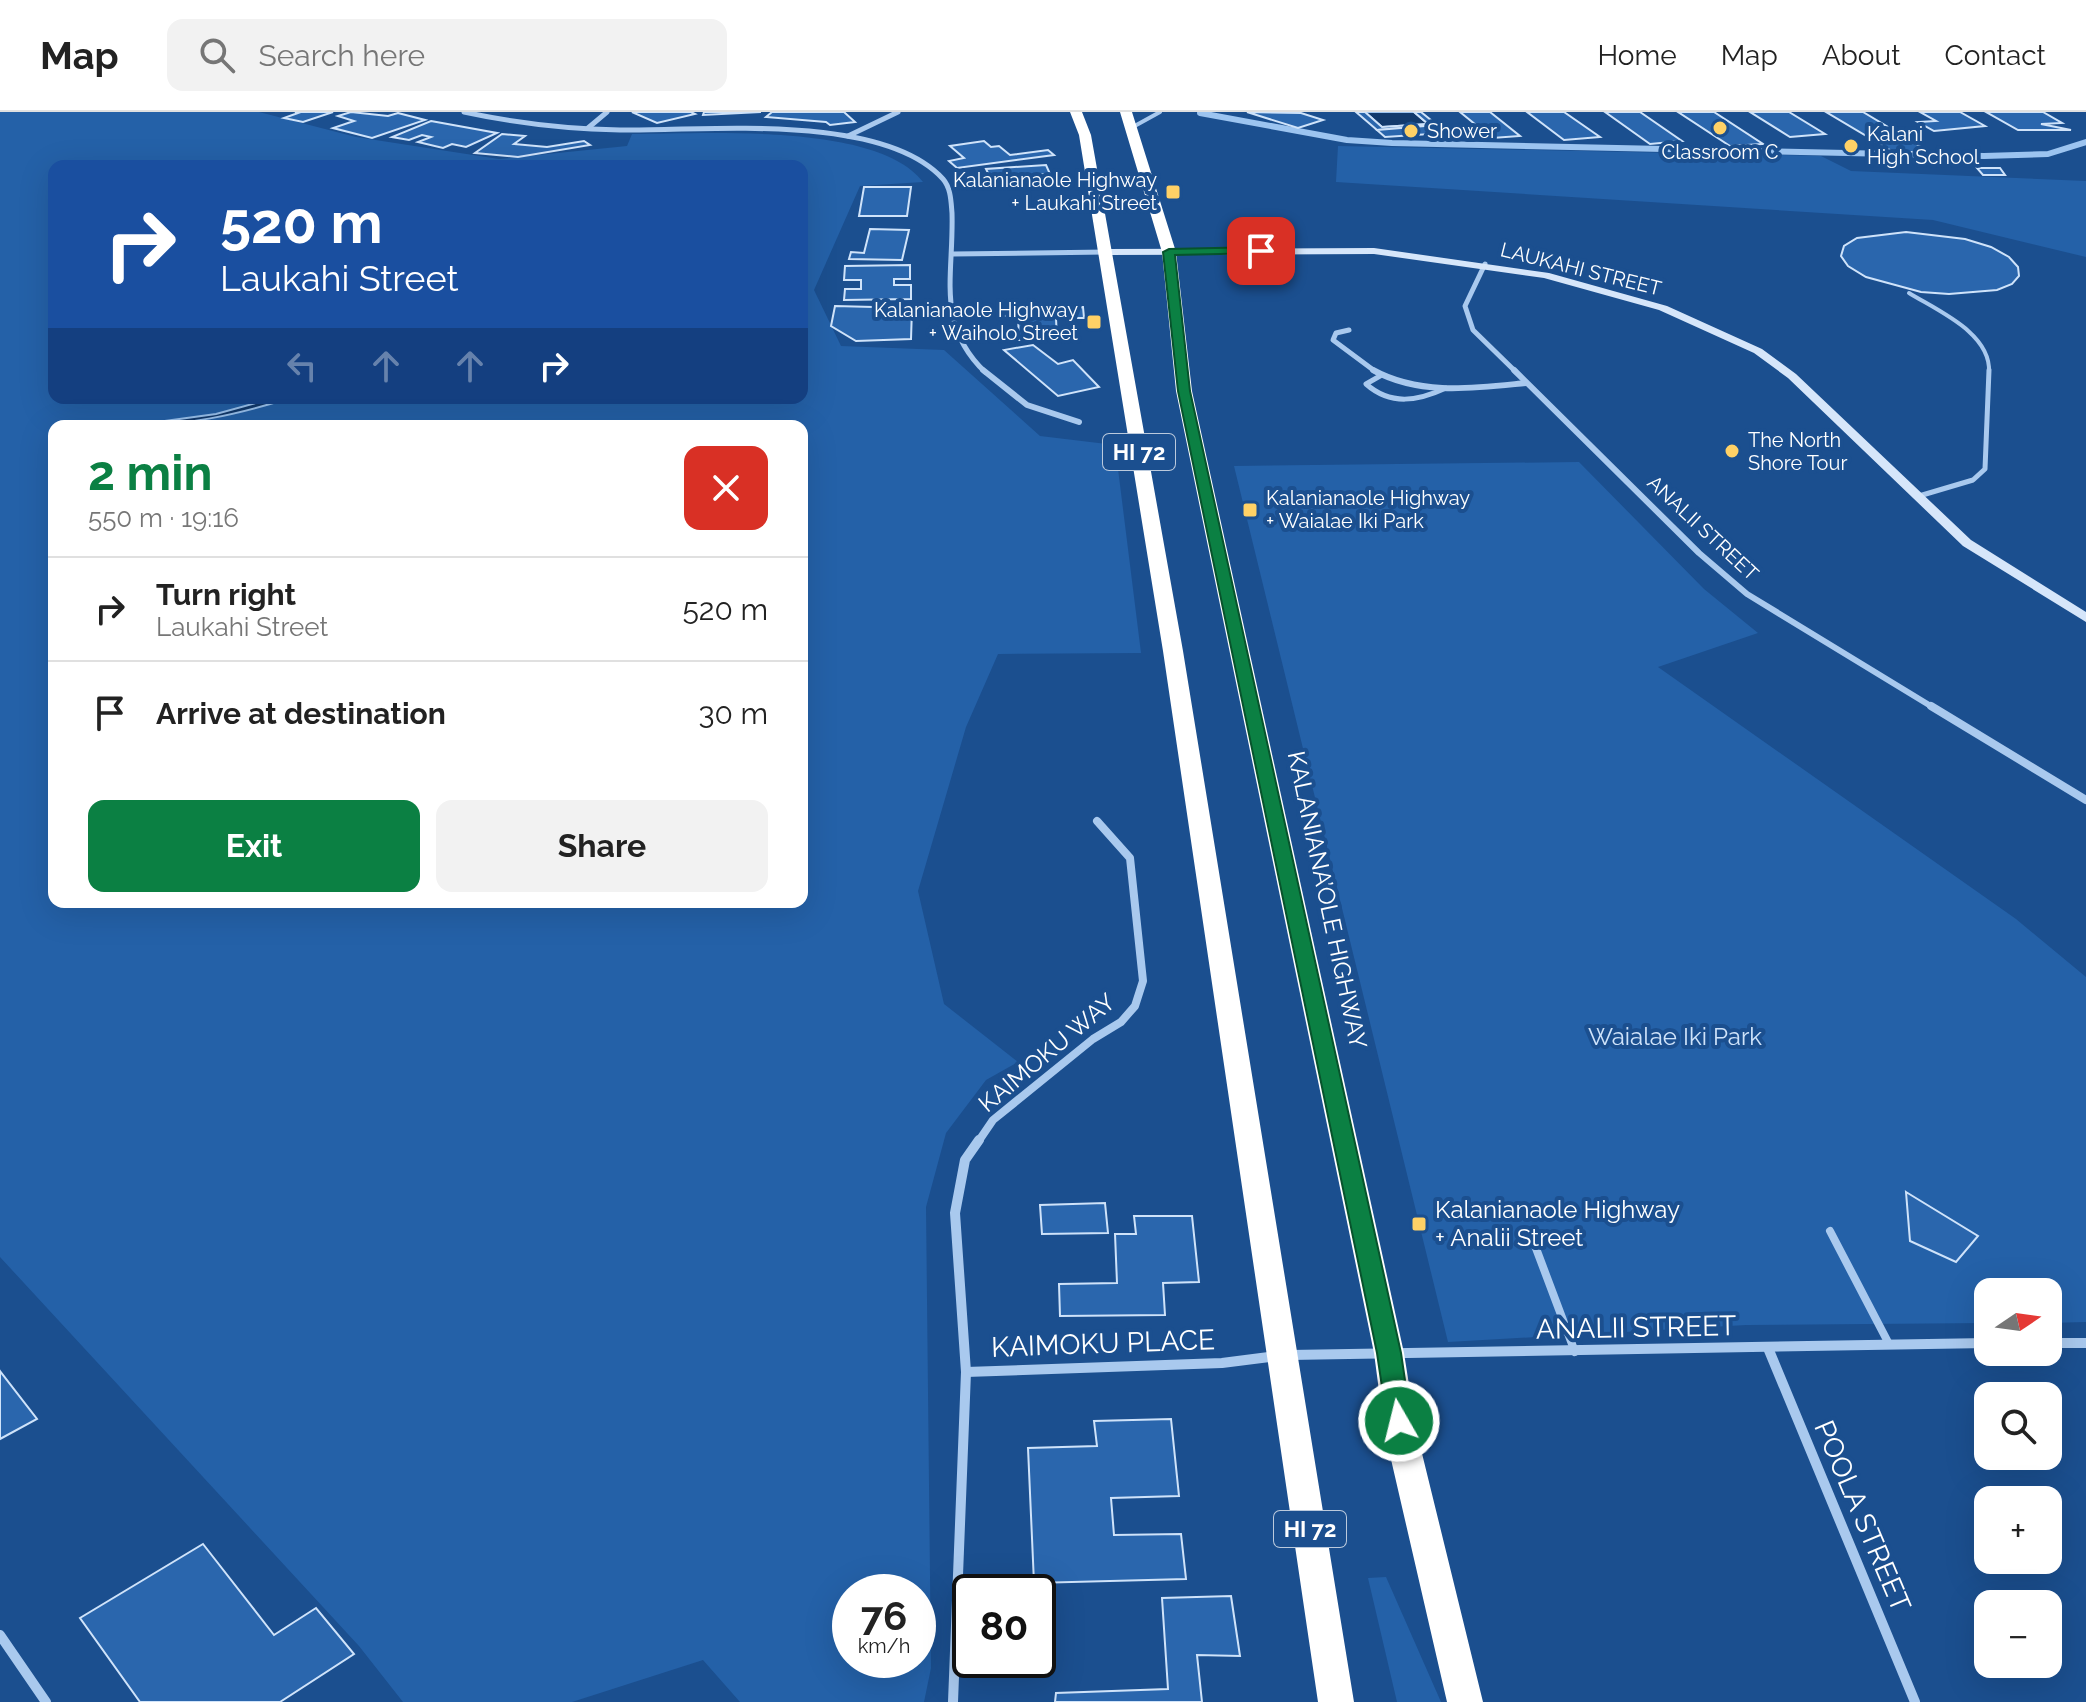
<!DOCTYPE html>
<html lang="en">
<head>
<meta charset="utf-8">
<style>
	:root { --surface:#fff; --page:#f2f2f2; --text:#222; --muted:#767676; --line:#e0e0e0; --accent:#0b8043 }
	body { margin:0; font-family:Raleway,sans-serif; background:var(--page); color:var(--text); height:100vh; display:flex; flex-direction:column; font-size:30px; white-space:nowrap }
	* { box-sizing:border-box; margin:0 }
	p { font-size:26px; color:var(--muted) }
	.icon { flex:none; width:44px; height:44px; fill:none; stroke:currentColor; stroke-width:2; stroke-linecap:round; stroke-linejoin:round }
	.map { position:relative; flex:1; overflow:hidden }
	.details { position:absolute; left:48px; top:308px; width:760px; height:488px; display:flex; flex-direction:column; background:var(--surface); border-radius:16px; box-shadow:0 8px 32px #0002 }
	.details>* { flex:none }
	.banner { position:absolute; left:48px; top:48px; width:760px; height:244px; border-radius:16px; box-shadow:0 8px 32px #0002; background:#1a4fa0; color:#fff; overflow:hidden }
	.needle { width:52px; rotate:77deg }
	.fabs { position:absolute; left:1974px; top:1166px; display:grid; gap:16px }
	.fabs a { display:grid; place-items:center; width:88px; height:88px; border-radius:16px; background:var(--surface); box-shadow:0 8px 32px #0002; font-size:40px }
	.speed { position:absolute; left:832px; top:1462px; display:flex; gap:16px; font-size:40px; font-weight:700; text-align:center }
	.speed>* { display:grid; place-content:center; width:104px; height:104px; border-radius:50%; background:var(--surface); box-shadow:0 8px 32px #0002; line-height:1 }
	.speed small { font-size:20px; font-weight:400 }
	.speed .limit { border:4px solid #111; border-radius:12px; background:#fff; color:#111 }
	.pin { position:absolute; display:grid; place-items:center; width:68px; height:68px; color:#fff; margin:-34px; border-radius:16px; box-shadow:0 4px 12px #0006 }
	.me { position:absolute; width:88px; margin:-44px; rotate:352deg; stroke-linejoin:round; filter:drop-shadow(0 0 6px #0008) }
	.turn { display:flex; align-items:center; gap:28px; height:168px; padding:0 40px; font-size:36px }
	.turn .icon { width:104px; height:104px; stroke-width:2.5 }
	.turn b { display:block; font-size:56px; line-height:68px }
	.lanes { display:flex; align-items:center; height:76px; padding:0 40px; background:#0003; justify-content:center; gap:40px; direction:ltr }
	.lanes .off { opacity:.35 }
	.round { display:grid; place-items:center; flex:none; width:84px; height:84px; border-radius:16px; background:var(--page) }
	.overview { display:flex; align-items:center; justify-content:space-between; height:136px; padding:0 40px }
	h1 { font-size:48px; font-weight:700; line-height:60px; color:var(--accent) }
	.primary-button { display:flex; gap:16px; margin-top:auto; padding:16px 40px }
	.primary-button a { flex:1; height:92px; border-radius:16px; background:var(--accent); color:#fff; font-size:32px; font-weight:700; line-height:92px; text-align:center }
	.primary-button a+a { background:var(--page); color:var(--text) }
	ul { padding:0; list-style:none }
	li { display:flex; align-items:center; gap:24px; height:104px; padding:0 40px; border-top:2px solid var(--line) }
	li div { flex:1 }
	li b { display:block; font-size:30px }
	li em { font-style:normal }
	header { display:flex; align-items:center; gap:48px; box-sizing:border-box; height:112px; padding:0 40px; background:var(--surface); border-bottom:2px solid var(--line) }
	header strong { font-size:38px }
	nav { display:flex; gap:44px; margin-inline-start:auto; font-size:28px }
	.search { width:560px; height:72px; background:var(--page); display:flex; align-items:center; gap:20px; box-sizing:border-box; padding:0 28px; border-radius:16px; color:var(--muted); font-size:30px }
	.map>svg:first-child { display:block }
	.green { fill:#2461a8; fill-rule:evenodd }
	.water { fill:#123a6d; stroke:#9cc4f0; stroke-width:2 }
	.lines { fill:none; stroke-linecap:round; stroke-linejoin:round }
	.stream { stroke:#9cc4f0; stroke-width:6 }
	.building { fill:#2a66ad; stroke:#cfe3fa; stroke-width:2 }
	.lane-far2 { stroke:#a9c9ee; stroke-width:4 }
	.lane-far1 { stroke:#a9c9ee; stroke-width:5 }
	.lane { stroke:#a9c9ee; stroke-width:8 }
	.street-far3 { stroke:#a9c9ee; stroke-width:5 }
	.street-far2 { stroke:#a9c9ee; stroke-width:6 }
	.street-far1 { stroke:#a9c9ee; stroke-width:8 }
	.street { stroke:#a9c9ee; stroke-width:10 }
	.secondary { fill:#d6e6fa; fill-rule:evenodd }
	.highway { fill:#fff; fill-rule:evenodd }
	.route { fill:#0b8043; stroke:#07532c; stroke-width:2 }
	.poi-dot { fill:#ffd166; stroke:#1b4f8f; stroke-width:3 }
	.labels { text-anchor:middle; stroke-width:8; stroke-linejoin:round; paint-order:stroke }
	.far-poi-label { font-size:20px; fill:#fff; stroke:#1b4f8f; text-anchor:start }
	.far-street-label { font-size:20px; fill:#fff; stroke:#1b4f8f }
	.shield { fill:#1b4f8f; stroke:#bbcadd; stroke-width:2 }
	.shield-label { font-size:22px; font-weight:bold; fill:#fff }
	.street-label { font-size:24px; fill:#fff; stroke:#1b4f8f }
	.park-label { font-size:24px; fill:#cfe3fa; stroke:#1b4f8f }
	.poi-label { font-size:24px; fill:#fff; stroke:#1b4f8f; text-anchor:start }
	.near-street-label { font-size:28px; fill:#fff; stroke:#1b4f8f }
</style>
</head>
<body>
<header>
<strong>Map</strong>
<div class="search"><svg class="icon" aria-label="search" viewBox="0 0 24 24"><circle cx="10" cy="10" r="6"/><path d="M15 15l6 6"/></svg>Search here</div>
<nav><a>Home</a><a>Map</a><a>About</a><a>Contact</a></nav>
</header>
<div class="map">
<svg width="2086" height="1590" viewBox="0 0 2086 1590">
	<rect width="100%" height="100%" fill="#1b4f8f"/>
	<!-- green -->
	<g class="green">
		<path d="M0,0H259L356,25L499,47L627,34L632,22C704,22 878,10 923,70L860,74L814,178L841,234L944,238L1040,324L1115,333L1141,541L998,542L966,615L918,779L944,892L1018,950L986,968L946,1021L926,1095L931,1556L924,1590H740L703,1548L572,1590H403L359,1534L0,1145ZM54,54H802V286H54ZM54,314H802V790H54ZM850,1480H918V1548H850Z"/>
		<path d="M1338,34L1821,44L1851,59L2086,69V145L1933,108L1336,70Z"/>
		<path d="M1579,350L1704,477L1758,521L1658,555L2016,807L2086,865V1210L2048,1211V1180H1988V1211L1746,1213L1448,1230L1234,354Z"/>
		<path d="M1386,1465L1441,1590H1397L1368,1466Z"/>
	</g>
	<!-- water -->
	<g class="water">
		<path d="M1365,0H1414L1428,12L1382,15Z"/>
		<path d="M274,286H290C236,303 185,314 128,314L216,302Z"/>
	</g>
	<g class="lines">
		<!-- stream -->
		<path class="stream" d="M1200,1L1347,28L1392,31L1984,44L2048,42L2086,30"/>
	</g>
	<!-- building -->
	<g class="building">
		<path d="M295,0H333L303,10L284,6L298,1Z"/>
		<path d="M351,0L388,4L398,1L425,8L372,26L333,16L354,9L338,4Z"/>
		<path d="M632,0H691L695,2L657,11Z"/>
		<path d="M704,0H761L703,3Z"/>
		<path d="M772,0H844L855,10L830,13L826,10L766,5Z"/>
		<path d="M1247,0L1301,1L1323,8L1298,16Z"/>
		<path d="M1356,0H1365L1382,15L1428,12L1414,0H1421L1437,13L1377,18Z"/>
		<path d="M1460,0H1490L1520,24L1492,26Z"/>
		<path d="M1527,0H1564L1600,25L1564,28Z"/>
		<path d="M1605,0H1640L1682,29L1650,32Z"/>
		<path d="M1678,0H1714L1763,32L1730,34Z"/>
		<path d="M1750,0H1789L1825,22L1790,25Z"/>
		<path d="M1826,0H1863L1928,39L1895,41Z"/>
		<path d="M1920,0H1960L1985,14L1934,19L1918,10L1936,9Z"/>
		<path d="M1986,0H2043L2062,11L2041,12L2071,18H2018Z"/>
		<path d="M431,9L497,21L466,35L452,32L443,36L418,30L431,25L422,23L409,28L392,25Z"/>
		<path d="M1437,13L1446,21L1385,25L1377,18Z"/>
		<path d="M502,22L525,24L514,32L547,35L584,29L590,33L518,45L475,41Z"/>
		<path d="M984,29L991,35L999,34L1010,43L1048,38L1054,43L957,56L949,49L964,46L950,34Z"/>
		<path d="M1046,53L1050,62L1012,64L1017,74L989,75L986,70H978L975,64L989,63L986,57Z"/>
		<path d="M1977,56H2000L2005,63H1983Z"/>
		<path d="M864,75H911L907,104H859Z"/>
		<path d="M870,117L909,118L902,148L849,147L851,140L864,141Z"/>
		<path d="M1906,120L1965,127L1991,135L2009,145L2018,155L2019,164L2012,172L1997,178L1949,182L1921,180L1866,165L1848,154L1841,144L1844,134L1857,126Z"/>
		<path d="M910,153V167H894V173H911V187L844,188L845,177H861V168H844L845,154Z"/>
		<path d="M835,194L912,196L911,227L856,229L831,214Z"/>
		<path d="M1083,195L1084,206H1056L1057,228H1019L1018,204H997V196Z"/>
		<path d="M1033,233L1058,252L1073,248L1099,275L1058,284L1004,238Z"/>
		<path d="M1906,1080L1978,1124L1956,1150L1910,1129Z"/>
		<path d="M1105,1091L1108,1121L1042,1122L1040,1093Z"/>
		<path d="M1134,1104H1192L1199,1170L1163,1171L1165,1203L1060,1204L1059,1172L1117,1171L1115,1122H1136Z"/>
		<path d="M0,1259L37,1307L0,1327Z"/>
		<path d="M1171,1307L1179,1384L1111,1386L1114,1423L1181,1422L1186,1467L1034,1471L1028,1336L1097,1334L1094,1309Z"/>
		<path d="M203,1432L274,1523L316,1496L354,1542L280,1590H140L80,1506Z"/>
		<path d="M1231,1484L1240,1544L1197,1543L1202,1590H1055L1056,1581L1168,1577L1162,1486Z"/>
	</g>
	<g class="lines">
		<!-- lane-far2 -->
		<g class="lane-far2">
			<path d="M1131,16L1160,0"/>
			<path d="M1909,181C1938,199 1991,221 1989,260"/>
		</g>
		<!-- lane-far1 -->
		<g class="lane-far1">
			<path d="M1380,264L1366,272C1391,294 1418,289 1446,276"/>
			<path d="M1919,384L1973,368L1985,357L1989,258"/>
		</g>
		<!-- lane -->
		<g class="lane">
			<path d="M1830,1119L1889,1232"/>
			<path d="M1534,1131L1575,1240"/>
		</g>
		<!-- street-far3 -->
		<g class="street-far3">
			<path d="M464,0C515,11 568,17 620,18C705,19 882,0 943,67C951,76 951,90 952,101C954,163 935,212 985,260"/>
			<path d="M588,16L607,0"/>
			<path d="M848,24L898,0"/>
			<path d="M953,142L1106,140"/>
			<path d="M1485,152L1465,194L1473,218L1516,260"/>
			<path d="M1349,218L1336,221L1333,228L1376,260"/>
		</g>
		<!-- street-far2 -->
		<g class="street-far2">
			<path d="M983,258L1027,293L1079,310"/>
			<path d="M1373,258C1420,284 1475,276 1526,271"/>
			<path d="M1514,258L1699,441L1747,482L1934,596"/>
		</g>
		<!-- street-far1 -->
		<g class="street-far1">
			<path d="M1931,594L2086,688"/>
			<path d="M978,1030L993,1008L1093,927L1121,910L1135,894L1143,869L1130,746L1097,709"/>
		</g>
		<!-- street -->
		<g class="street">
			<path d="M2048,1231H2086"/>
			<path d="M1768,1236L1915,1590"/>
			<path d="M1290,1243L1988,1231"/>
			<path d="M966,1260L1222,1251L1277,1244"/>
			<path d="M0,1523L46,1590"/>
			<path d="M953,1590L966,1260L955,1101L965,1048L979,1028"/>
		</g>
		<!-- secondary -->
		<path class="secondary" d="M1374,136L1549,161L1667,194L1762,237L1796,262L1971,428L2086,500V510L1963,434L1788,266L1754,241L1659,198L1544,166L1374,142L1106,143L1101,140L1106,137Z"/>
		<!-- highway -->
		<g class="highway">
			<path d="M1070,0H1082L1091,23L1183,539L1354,1590H1318L1163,539L1079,23Z"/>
			<path d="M1120,0H1132L1176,140L1192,279L1404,1241L1416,1317L1483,1590H1447L1384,1317L1374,1241L1176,279L1162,140Z"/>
		</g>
	</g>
	<!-- route -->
	<path class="route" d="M1261,135L1265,141L1175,143L1190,279L1401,1241L1411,1309L1407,1316H1390L1387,1309L1377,1241L1178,279L1163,140L1169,137Z"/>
	<!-- markers -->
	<g class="poi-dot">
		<circle cx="1720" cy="16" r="8"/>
		<circle cx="1411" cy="19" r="8"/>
		<circle cx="1851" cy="34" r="8"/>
		<rect x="1165" y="72" width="16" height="16" rx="4"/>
		<rect x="1086" y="202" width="16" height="16" rx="4"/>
		<circle cx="1732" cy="339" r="8"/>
		<rect x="1242" y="390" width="16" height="16" rx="4"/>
		<rect x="1411" y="1104" width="16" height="16" rx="4"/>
	</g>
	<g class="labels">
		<!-- far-poi labels -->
		<g class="far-poi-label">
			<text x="1427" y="26">Shower</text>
			<text x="1867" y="29">Kalani<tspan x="1867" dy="23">High School</tspan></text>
			<text x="1720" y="47" text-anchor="middle">Classroom C</text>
			<text x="1157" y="75" text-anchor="end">Kalanianaole Highway<tspan x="1157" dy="23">+ Laukahi Street</tspan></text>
			<text x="1078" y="205" text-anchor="end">Kalanianaole Highway<tspan x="1078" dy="23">+ Waiholo Street</tspan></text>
			<text x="1748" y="335">The North<tspan x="1748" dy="23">Shore Tour</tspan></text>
			<text x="1266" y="393">Kalanianaole Highway<tspan x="1266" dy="23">+ Waialae Iki Park</tspan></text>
		</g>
		<!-- far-street labels -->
		<g class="far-street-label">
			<text transform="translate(1581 157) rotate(14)" y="7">LAUKAHI STREET</text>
			<text transform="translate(1703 416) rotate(43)" y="7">ANALII STREET</text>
		</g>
		<!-- shield labels -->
		<g class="shield">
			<rect x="1103" y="322" width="72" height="36" rx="6"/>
			<rect x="1274" y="1399" width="72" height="36" rx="6"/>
		</g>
		<g class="shield-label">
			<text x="1139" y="348">HI 72</text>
			<text x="1310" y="1425">HI 72</text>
		</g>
		<!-- street labels -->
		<g class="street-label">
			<text transform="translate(1327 788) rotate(78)" y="8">KALANIANA’OLE HIGHWAY</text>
			<text transform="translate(1047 941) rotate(-40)" y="8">KAIMOKU WAY</text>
		</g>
		<!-- park labels -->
		<g class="park-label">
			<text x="1675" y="933">Waialae Iki Park</text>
		</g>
		<!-- poi labels -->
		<g class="poi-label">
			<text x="1435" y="1106">Kalanianaole Highway<tspan x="1435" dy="28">+ Analii Street</tspan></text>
		</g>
		<!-- near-street labels -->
		<g class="near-street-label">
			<text transform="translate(1636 1215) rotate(-1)" y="10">ANALII STREET</text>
			<text transform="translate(1103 1231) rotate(-2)" y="10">KAIMOKU PLACE</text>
			<text transform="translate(1863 1404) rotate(67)" y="10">POOLA STREET</text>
		</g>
	</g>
</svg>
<div class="fabs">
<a><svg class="needle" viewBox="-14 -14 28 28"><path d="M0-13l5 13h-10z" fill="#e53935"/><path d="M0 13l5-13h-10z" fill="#767676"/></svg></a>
<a><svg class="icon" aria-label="search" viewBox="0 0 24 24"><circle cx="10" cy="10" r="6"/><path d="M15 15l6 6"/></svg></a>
<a>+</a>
<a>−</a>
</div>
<div class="speed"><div>76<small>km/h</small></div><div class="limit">80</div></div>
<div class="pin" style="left:1261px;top:139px;background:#d93025"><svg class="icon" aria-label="arrive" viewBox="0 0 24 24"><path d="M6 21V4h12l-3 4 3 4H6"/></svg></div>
<svg class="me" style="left:1399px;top:1309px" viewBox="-20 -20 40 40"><circle r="17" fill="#0b8043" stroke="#fff" stroke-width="3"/><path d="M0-11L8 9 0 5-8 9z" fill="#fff"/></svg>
<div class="banner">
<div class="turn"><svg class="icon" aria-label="right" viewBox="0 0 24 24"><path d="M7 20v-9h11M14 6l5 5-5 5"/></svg><div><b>520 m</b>Laukahi Street</div></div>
<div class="lanes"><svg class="icon off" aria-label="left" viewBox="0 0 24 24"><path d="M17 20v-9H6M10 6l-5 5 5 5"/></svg><svg class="icon off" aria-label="ahead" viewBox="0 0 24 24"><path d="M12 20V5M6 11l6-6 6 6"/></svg><svg class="icon off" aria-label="ahead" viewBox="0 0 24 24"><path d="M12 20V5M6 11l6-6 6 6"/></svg><svg class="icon" aria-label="right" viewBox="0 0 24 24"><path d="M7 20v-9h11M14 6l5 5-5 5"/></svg></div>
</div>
<section class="details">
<div class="overview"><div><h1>2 min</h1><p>550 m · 19:16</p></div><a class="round" style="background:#d93025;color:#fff"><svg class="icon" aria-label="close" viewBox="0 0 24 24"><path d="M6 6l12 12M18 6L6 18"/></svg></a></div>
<ul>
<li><svg class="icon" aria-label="right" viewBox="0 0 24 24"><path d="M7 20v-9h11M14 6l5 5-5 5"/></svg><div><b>Turn right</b><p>Laukahi Street</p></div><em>520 m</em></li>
<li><svg class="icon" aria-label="arrive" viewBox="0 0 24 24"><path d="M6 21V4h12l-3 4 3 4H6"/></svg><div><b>Arrive at destination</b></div><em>30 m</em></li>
</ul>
<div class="primary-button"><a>Exit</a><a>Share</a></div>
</section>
</div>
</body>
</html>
